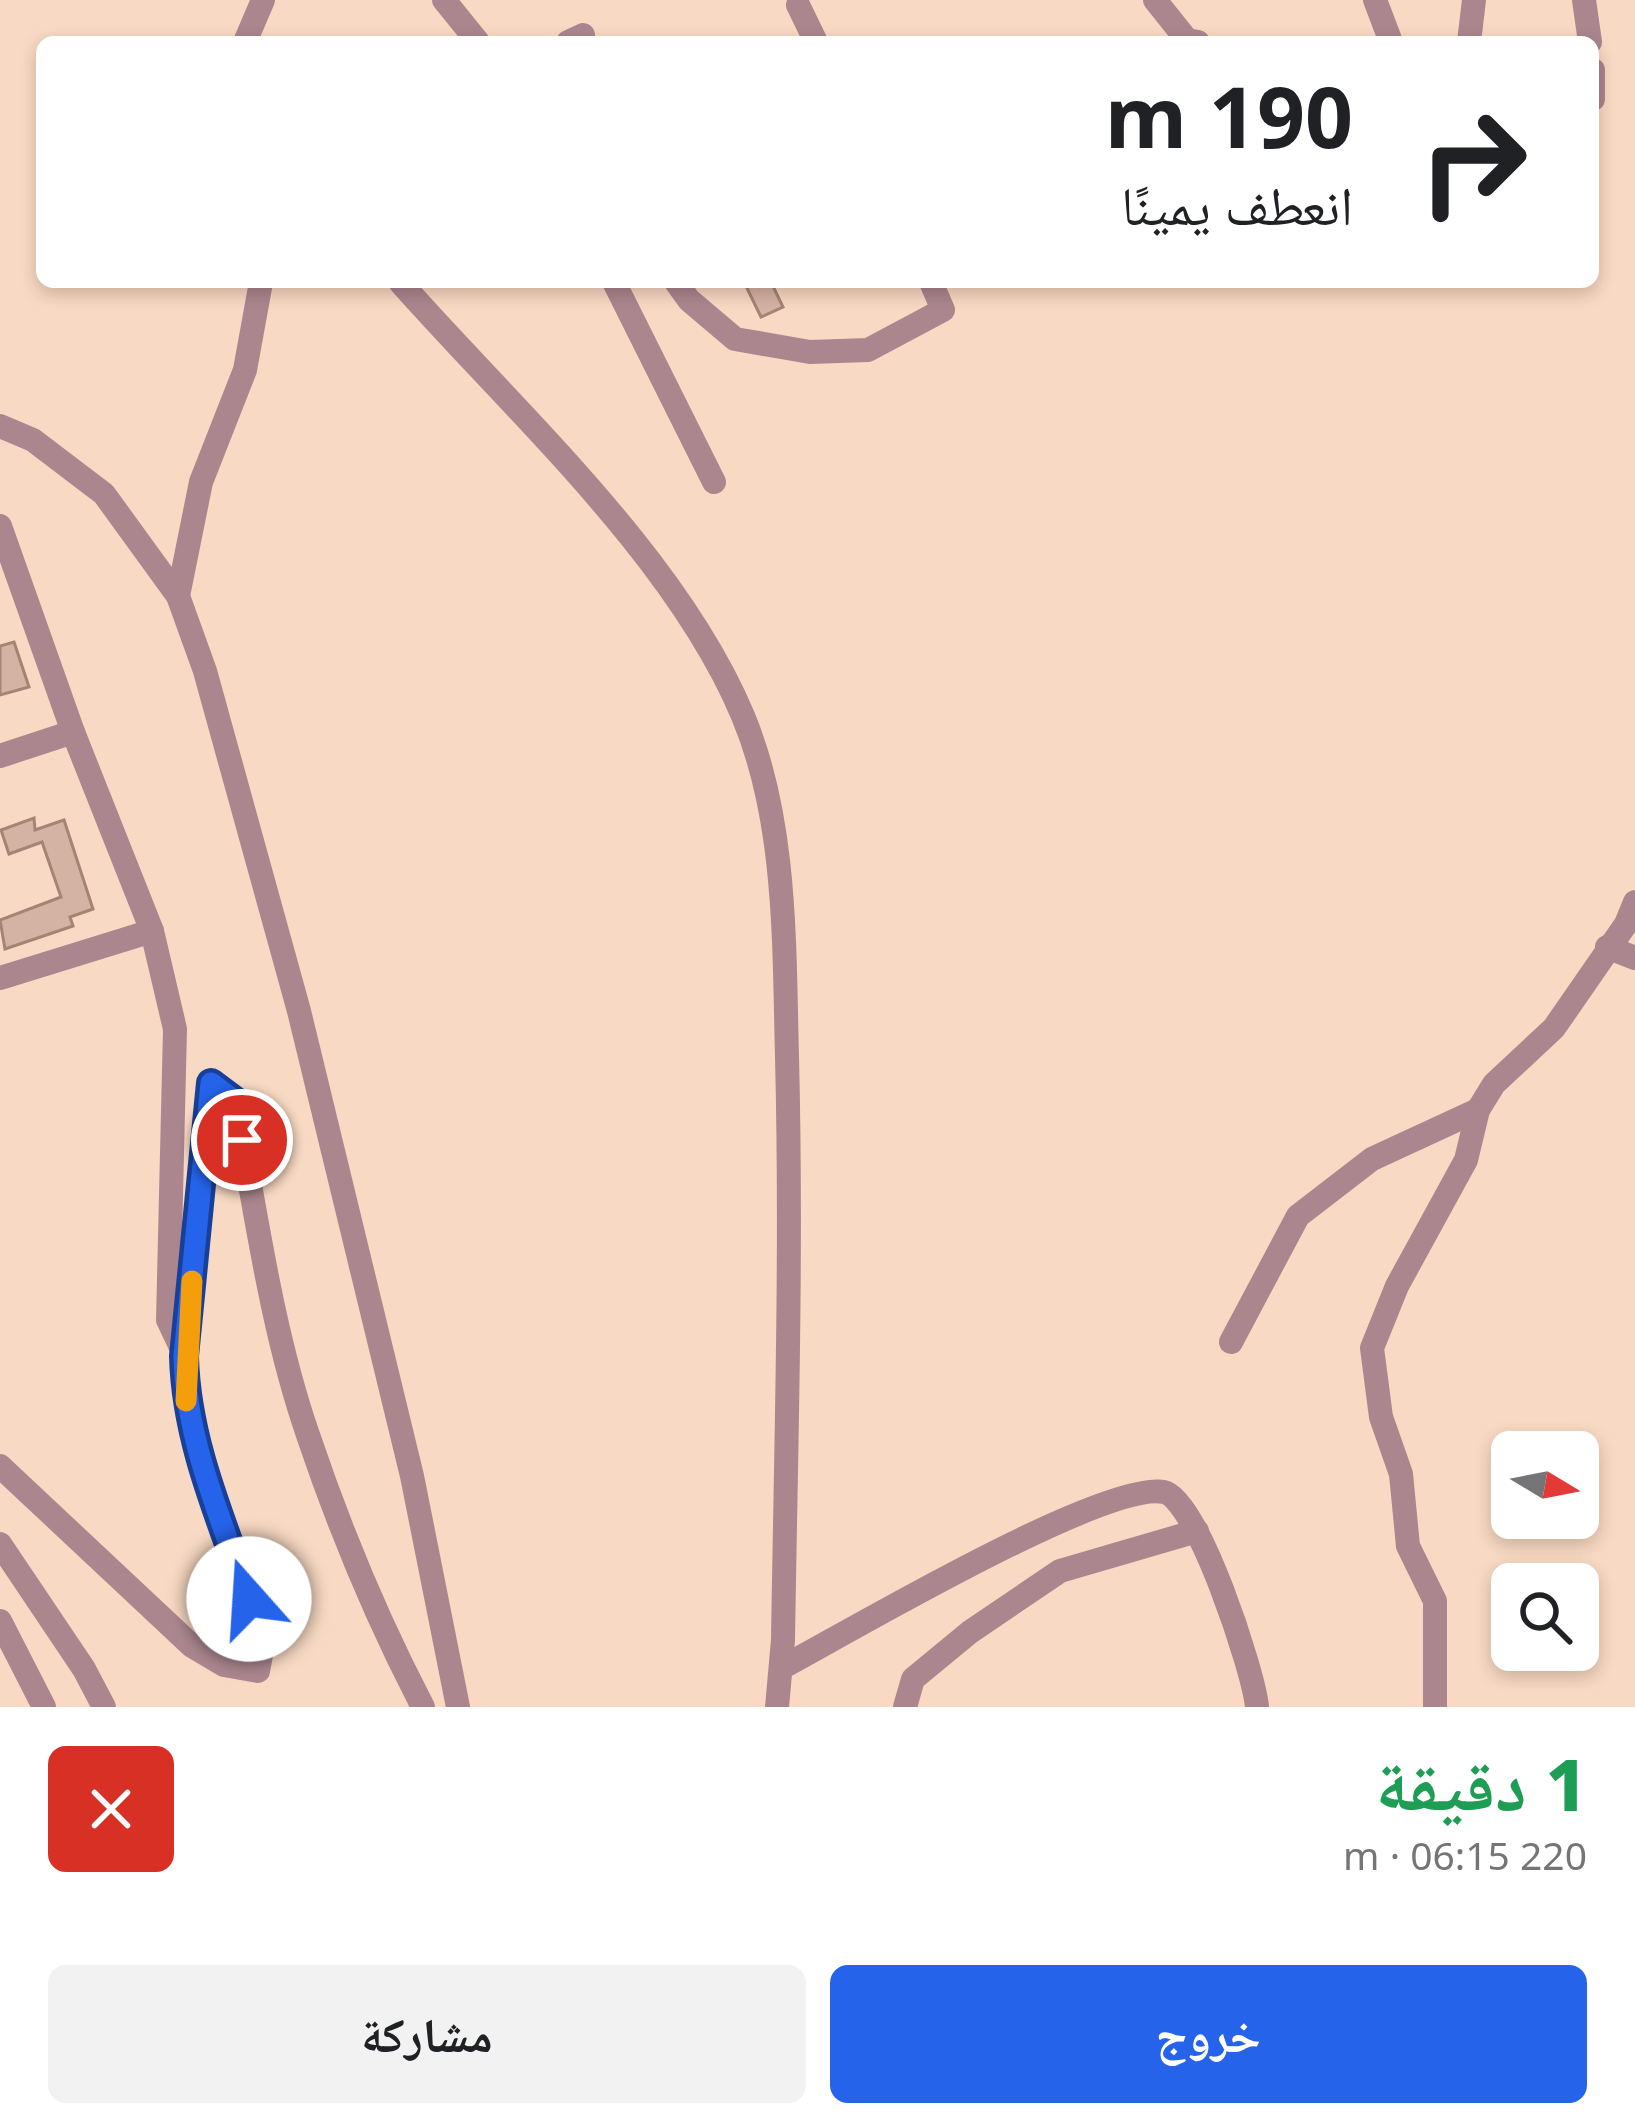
<!DOCTYPE html>
<html lang="ar">
<head>
<meta charset="utf-8">
<style>
	:root { --surface:#fff; --page:#f2f2f2; --text:#202124; --muted:#757577; --accent:#2563eb }
	body { margin:0; font-family:"Noto Sans","Noto Naskh Arabic",sans-serif; background:var(--page); color:var(--text); direction:rtl; height:100vh; display:flex; flex-direction:column; font-size:45px; white-space:nowrap }
	* { box-sizing:border-box; margin:0 }
	p { font-size:39px; color:var(--muted) }
	.icon { flex:none; width:66px; height:66px; fill:none; stroke:currentColor; stroke-width:2; stroke-linecap:round; stroke-linejoin:round }
	.map { position:relative; height:1707px; overflow:hidden; direction:ltr }
	.details { display:flex; flex-direction:column; background:var(--surface); flex:1 }
	.details>* { flex:none }
	.top-card { position:absolute; left:36px; top:36px; width:1563px; height:252px; border-radius:18px; box-shadow:0 6px 18px #0003; direction:rtl; background:#fff; color:var(--text); overflow:hidden }
	.needle { width:78px; rotate:100deg }
	.controls { position:absolute; left:1491px; top:1431px; display:grid; gap:24px }
	.controls a { display:grid; place-items:center; width:108px; height:108px; border-radius:18px; background:var(--surface); box-shadow:0 6px 18px #0003; font-size:60px }
	.pin { position:absolute; display:grid; place-items:center; width:102px; height:102px; color:#fff; margin:-51px; border:6px solid #fff; border-radius:50%; box-shadow:0 3px 12px #0007 }
	.me { position:absolute; width:132px; margin:-66px; rotate:341deg; stroke-linejoin:round; filter:drop-shadow(0 0 9px #0008) }
	.turn { display:flex; align-items:center; gap:42px; height:252px; padding:0 48px; font-size:54px }
	.turn .icon { width:156px; height:156px; stroke-width:2.5 }
	.turn b { display:block; font-size:84px; line-height:102px }
	.round { display:grid; place-items:center; flex:none; width:126px; height:126px; border-radius:18px; background:var(--page) }
	.headline { display:flex; align-items:center; justify-content:space-between; height:204px; padding:0 48px }
	h1 { font-size:72px; font-weight:800; line-height:90px; color:#1e9e55 }
	.cta { display:flex; gap:24px; margin-top:auto; padding:24px 48px }
	.cta a { flex:1; height:138px; border-radius:18px; background:var(--accent); color:#fff; font-size:48px; font-weight:800; line-height:138px; text-align:center }
	.cta a+a { background:var(--page); color:var(--text) }
	.map>svg:first-child { display:block }
	.building { fill:#d5b3a4; stroke:#a58476; stroke-width:3 }
	.lines { fill:none; stroke-linecap:round; stroke-linejoin:round }
	.minor { stroke:#ab868e; stroke-width:24 }
	.route-casing { stroke:#184099; stroke-width:30 }
	.route { stroke:#2563eb; stroke-width:21 }
	.slow { stroke:#f59e0b; stroke-width:21 }
</style>
</head>
<body>
<div class="map">
<svg width="1635" height="1707" viewBox="0 0 1635 1707">
	<rect width="100%" height="100%" fill="#f8d9c3"/>
	<!-- building -->
	<g class="building">
		<path d="M744,282H771L783,307L761,317Z"/>
		<path d="M14,642L29,687L0,695V646Z"/>
		<path d="M34,818L35,830L64,820L93,909L70,917L73,926L5,949L0,920L61,897L42,842L9,854L1,830Z"/>
	</g>
	<g class="lines">
		<!-- minor -->
		<g class="minor">
			<path d="M444,0L478,42"/>
			<path d="M1155,0L1187,40L1198,42"/>
			<path d="M1375,0L1391,42"/>
			<path d="M1584,0L1590,42"/>
			<path d="M798,5L816,42"/>
			<path d="M245,42L263,0"/>
			<path d="M568,42L583,35"/>
			<path d="M1469,42L1474,0"/>
			<path d="M1593,70V99"/>
			<path d="M400,282C514,411 676,556 743,716C787,821 784,945 787,1057C792,1252 786,1446 783,1640L777,1707"/>
			<path d="M614,282L714,482"/>
			<path d="M676,282L689,300L735,339L810,352L868,350L943,310L931,282"/>
			<path d="M0,426L33,440L104,494L178,596L205,671L299,1011L412,1476L458,1707"/>
			<path d="M0,526L73,732L152,931L175,1029L168,1320L185,1356V1397L193,1438L264,1639L258,1671L224,1665L192,1646L0,1466"/>
			<path d="M178,596L201,482L245,370L261,282"/>
			<path d="M0,756L73,732"/>
			<path d="M1607,947L1635,958"/>
			<path d="M0,978L152,931"/>
			<path d="M1231,1342L1298,1216L1372,1159L1478,1110"/>
			<path d="M185,1353L211,1083L235,1101C256,1212 271,1328 308,1435C339,1527 378,1621 423,1707"/>
			<path d="M0,1544L84,1669L104,1707"/>
			<path d="M0,1621L44,1707"/>
			<path d="M781,1668C847,1633 1103,1481 1164,1492C1197,1498 1254,1672 1257,1707"/>
			<path d="M905,1707L913,1679L970,1632L1060,1571L1197,1531"/>
			<path d="M1435,1707V1601L1408,1546L1401,1474L1381,1417L1372,1348L1397,1286L1466,1160L1478,1110L1494,1084L1554,1028L1626,924L1635,902"/>
		</g>
	</g>
	<g class="lines">
		<!-- route casing -->
		<g class="route-casing">
			<path id="route" d="M242,1140L235,1101L211,1083L184,1356C186,1441 221,1519 249,1599"/>
		</g>
		<!-- route -->
		<use href="#route" class="route"/>
		<!-- slow -->
		<path class="slow" d="M186,1401L192,1281"/>
	</g>
</svg>
<div class="controls">
<a><svg class="needle" viewBox="-14 -14 28 28"><path d="M0-13l5 13h-10z" fill="#e53935"/><path d="M0 13l5-13h-10z" fill="#757577"/></svg></a>
<a><svg class="icon" aria-label="search" viewBox="0 0 24 24"><circle cx="10" cy="10" r="6"/><path d="M15 15l6 6"/></svg></a>
</div>
<div class="pin" style="left:242px;top:1140px;background:#d93025"><svg class="icon" aria-label="arrive" viewBox="0 0 24 24"><path d="M6 21V4h12l-3 4 3 4H6"/></svg></div>
<svg class="me" style="left:249px;top:1599px" viewBox="-20 -20 40 40"><circle r="19" fill="#fff"/><path d="M0-13L10 11 0 6-10 11z" fill="#2563eb"/></svg>
<div class="top-card">
<div class="turn"><svg class="icon" aria-label="right" viewBox="0 0 24 24"><path d="M7 20v-9h11M14 6l5 5-5 5"/></svg><div><b>190 m</b>انعطف يمينًا</div></div>
</div>
</div>
<section class="details">
<div class="headline"><div><h1>1 دقيقة</h1><p>220 m · 06:15</p></div><a class="round" style="background:#d93025;color:#fff"><svg class="icon" aria-label="close" viewBox="0 0 24 24"><path d="M6 6l12 12M18 6L6 18"/></svg></a></div>
<div class="cta"><a>خروج</a><a>مشاركة</a></div>
</section>
</body>
</html>
